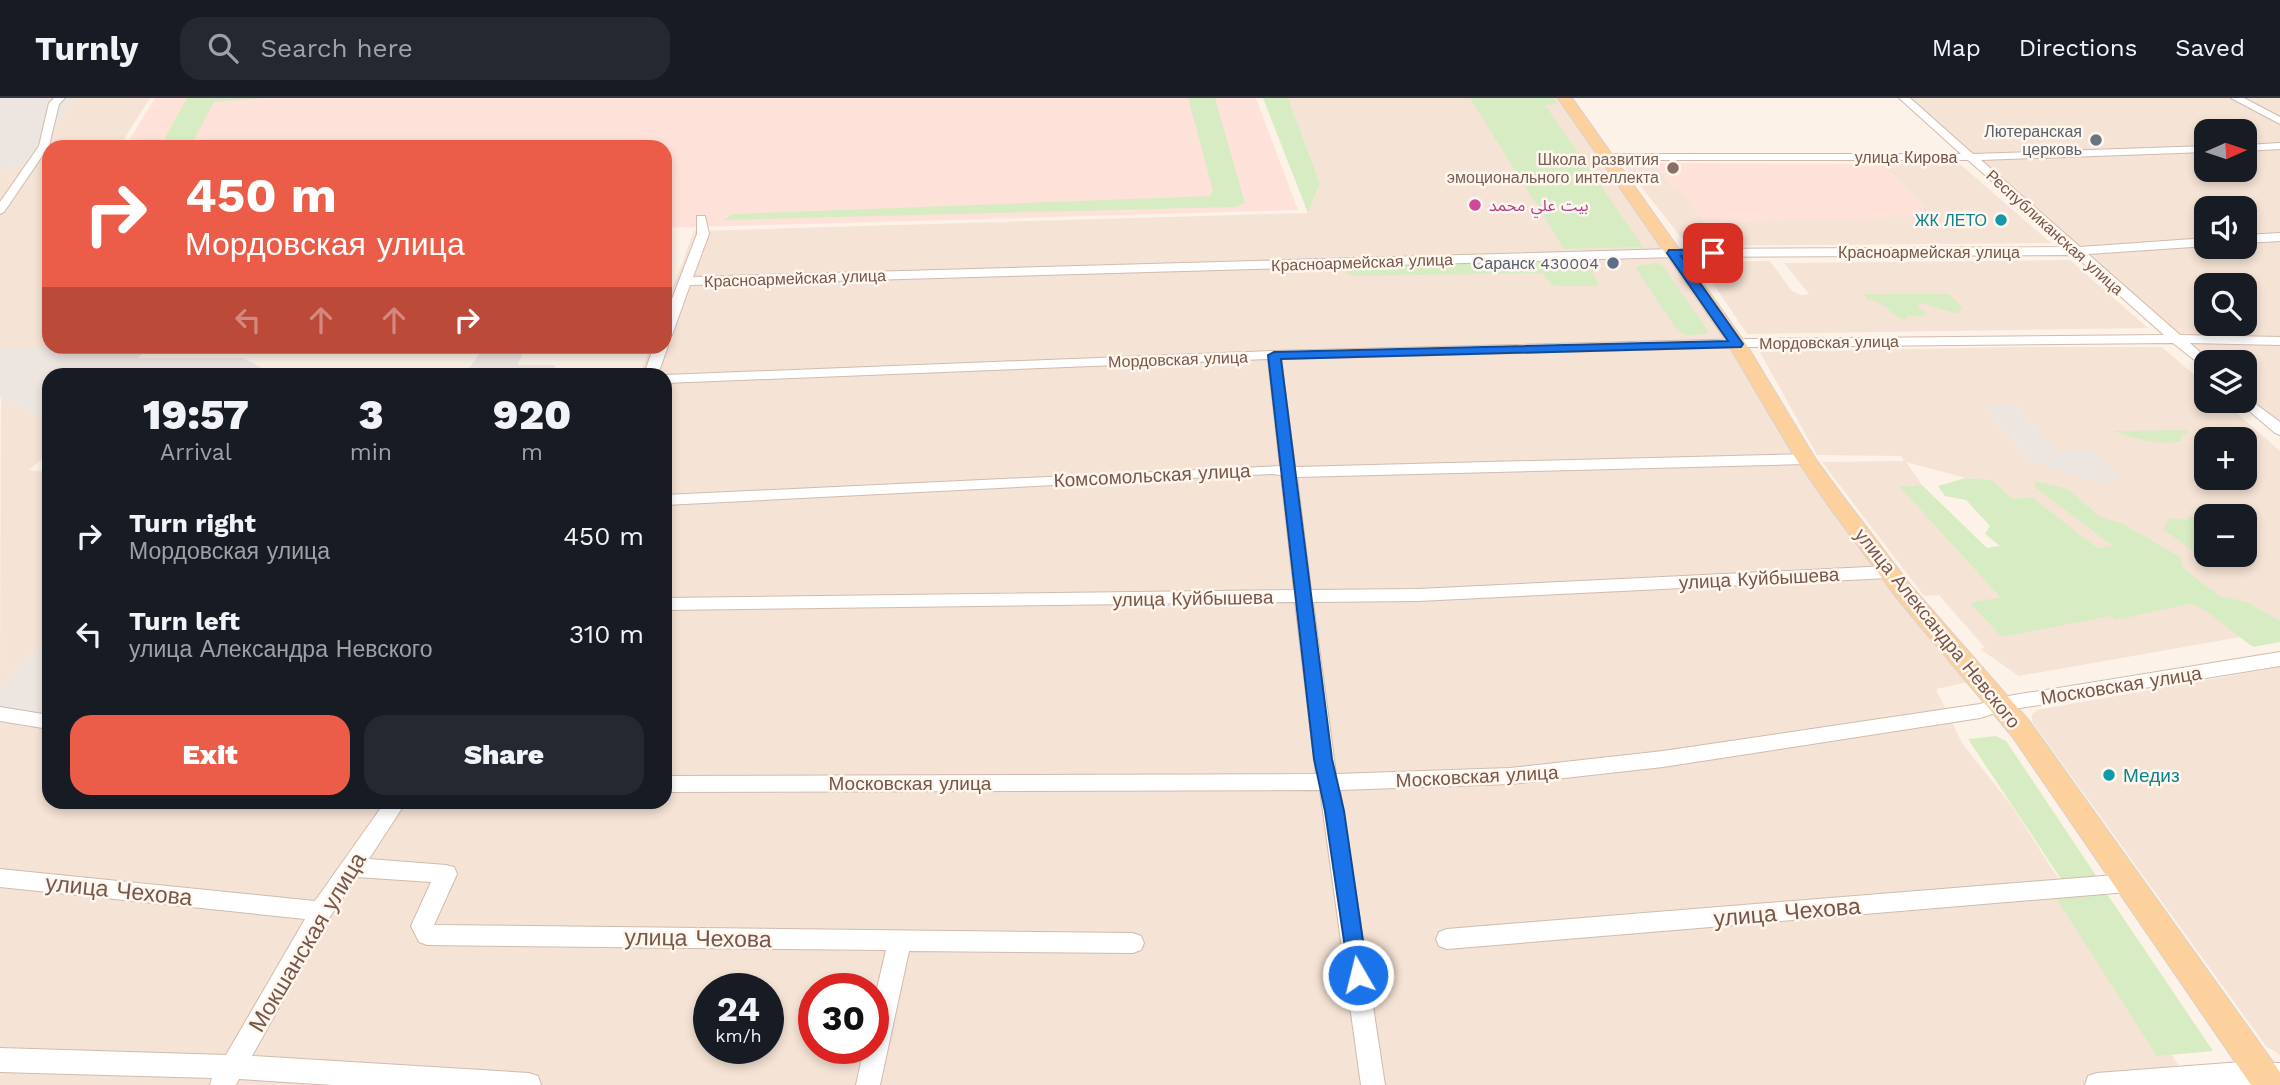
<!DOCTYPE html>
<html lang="en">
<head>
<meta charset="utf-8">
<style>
	:root { --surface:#171b24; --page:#242831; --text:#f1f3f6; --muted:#9ea1a6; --line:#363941; --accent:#eb5d48 }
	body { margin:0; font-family:"Work Sans","Noto Sans Arabic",sans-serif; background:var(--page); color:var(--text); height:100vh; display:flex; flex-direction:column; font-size:26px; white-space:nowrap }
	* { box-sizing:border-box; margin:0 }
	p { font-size:23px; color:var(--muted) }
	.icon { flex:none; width:38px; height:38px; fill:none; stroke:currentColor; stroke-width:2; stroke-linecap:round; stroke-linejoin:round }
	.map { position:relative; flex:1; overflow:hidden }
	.sheet { position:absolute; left:42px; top:270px; width:630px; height:441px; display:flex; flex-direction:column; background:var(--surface); border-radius:21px; box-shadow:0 4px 10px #0003 }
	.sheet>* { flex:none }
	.top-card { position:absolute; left:42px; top:42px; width:630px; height:214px; border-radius:21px; box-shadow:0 4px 10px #0003; background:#eb5d48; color:#fff; overflow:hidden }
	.needle { width:46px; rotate:87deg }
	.controls { position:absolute; left:2194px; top:21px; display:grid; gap:14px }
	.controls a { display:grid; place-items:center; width:63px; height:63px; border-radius:14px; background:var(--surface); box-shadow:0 4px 10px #0003; font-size:35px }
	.speed { position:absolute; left:693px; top:875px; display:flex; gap:14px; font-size:35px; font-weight:700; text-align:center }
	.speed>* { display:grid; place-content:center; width:91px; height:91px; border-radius:50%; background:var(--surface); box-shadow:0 4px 10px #0003; line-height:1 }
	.speed small { font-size:18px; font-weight:400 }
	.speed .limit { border:10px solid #d22; background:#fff; color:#111 }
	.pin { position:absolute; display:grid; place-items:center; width:60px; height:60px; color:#fff; margin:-30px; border-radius:14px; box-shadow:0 4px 10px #0006 }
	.me { position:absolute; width:77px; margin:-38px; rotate:352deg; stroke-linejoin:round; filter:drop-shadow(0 0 5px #0008) }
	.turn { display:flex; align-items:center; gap:24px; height:147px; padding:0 28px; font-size:32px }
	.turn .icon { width:91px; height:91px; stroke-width:2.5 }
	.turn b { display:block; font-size:49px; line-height:60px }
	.lanes { display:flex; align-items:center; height:66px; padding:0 28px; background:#0003; justify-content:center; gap:35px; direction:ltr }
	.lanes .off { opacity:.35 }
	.eta { display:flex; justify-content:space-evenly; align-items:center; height:119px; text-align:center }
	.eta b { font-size:42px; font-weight:800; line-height:49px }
	.button { display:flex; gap:14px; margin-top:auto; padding:14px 28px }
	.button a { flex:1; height:80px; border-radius:21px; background:var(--accent); color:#fff; font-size:28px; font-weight:800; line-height:80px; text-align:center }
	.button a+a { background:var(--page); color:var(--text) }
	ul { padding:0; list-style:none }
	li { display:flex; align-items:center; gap:21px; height:98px; padding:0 28px }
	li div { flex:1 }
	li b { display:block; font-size:26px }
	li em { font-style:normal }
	header { display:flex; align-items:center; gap:42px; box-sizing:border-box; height:98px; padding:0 35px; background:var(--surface); border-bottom:2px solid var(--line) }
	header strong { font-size:33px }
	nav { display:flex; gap:38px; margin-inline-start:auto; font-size:24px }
	.search { width:490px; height:63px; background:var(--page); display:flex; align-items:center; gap:18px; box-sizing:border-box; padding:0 24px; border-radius:21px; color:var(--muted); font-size:26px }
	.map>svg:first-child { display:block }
	.residential { fill:#f5e3d5; fill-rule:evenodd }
	.commercial { fill:#fee2da }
	.industrial { fill:#ede5e0 }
	.green { fill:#d8ecc4 }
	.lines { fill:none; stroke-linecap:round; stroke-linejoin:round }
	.minor-casing { stroke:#d2bbae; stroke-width:2 }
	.major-casing { stroke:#d9d0cc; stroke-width:2 }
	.minor { fill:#fff; fill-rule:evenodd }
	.major { fill:#fdd19e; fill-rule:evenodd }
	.route { fill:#1a73e8; stroke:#114b97; stroke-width:2 }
	.worship-dot { fill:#6b7280; stroke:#fff7ee; stroke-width:2.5 }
	.education-dot { fill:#8d6e63; stroke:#fff7ee; stroke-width:2.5 }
	.hotel-dot { fill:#d1479c; stroke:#fff7ee; stroke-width:2.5 }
	.culture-dot { fill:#0f9aa8; stroke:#fff7ee; stroke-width:2.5 }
	.service-dot { fill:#5c6f8a; stroke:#fff7ee; stroke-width:2.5 }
	.labels { text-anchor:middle; stroke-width:5; stroke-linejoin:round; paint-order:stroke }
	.far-worship-label { font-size:16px; fill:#5b616d; stroke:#fff7ee; text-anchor:end }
	.far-street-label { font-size:16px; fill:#78564a; stroke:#fff7ee }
	.far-education-label { font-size:16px; fill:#785e54; stroke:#fff7ee; text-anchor:end }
	.far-hotel-label { font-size:16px; fill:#b23c85; stroke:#fff7ee; text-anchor:start }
	.far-culture-label { font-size:16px; fill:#0d838f; stroke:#fff7ee; text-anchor:end }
	.far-service-label { font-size:16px; fill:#4e5e75; stroke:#fff7ee; text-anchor:end }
	.street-label { font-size:19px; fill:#78564a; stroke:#fff7ee }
	.culture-label { font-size:19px; fill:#0d838f; stroke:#fff7ee; text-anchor:start }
	.near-street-label { font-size:23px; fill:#78564a; stroke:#fff7ee }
</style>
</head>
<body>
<header>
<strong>Turnly</strong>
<div class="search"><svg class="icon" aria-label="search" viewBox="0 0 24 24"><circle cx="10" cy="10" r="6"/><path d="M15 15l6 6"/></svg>Search here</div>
<nav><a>Map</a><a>Directions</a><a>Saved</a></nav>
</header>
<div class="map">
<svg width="2280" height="987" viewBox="0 0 2280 987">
	<rect width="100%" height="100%" fill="#fdf2e7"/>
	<!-- residential -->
	<g class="residential">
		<path d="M74,0H150L119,49H49V248L58,249H0V73L40,63L50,46L56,28Z"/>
		<path d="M1288,0H1563L1724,239L1799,368L1881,478L1969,584L1936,591L1962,645L2011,707L2191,987H0V613L49,622V704H665V276H640L651,249L665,248V210L694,133L1308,115L1320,85ZM709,891H768V950H709ZM814,891H873V950H814Z"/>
		<path d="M1908,0H2280V136L2245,139V110H2207V141L2086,150L2075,147ZM2207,33H2245V72H2207Z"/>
		<path d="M1654,65L1674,91H1680L1706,125L1930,117L1928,112L1881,66H1960L2051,145L1688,148L1623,66Z"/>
		<path d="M2280,141V240L2180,237L2090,160L2094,155L2207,146V149H2245V144ZM2207,187H2245V226H2207Z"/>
		<path d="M2070,162L2148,230L1747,236L1699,164L1770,163L1792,193L1801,197L1809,196L1784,165Z"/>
		<path d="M2191,244L2280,246V325L2245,295V264H2210L2189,246Z"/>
		<path d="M2016,249H2162L2207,288V303H2223L2280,353V532L2019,578L1980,551L1985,550L1939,497L1924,498L1822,364L1904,363L1901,358L1817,357L1760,254ZM1984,308H2016L2059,355L2095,354L2030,363ZM2207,341H2245V380H2207ZM1906,364L1966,380L1991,382L2014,401L2032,399L2097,451L2115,522L2110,518L1971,505L2000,499L1900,388L1922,387ZM2207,418H2245V457H2207Z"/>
		<path d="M1,300L49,321V354L29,372L49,374V538L0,590Z"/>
		<path d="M2280,569V957L2266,948L2038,632L2032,623V616L2037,612Z"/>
	</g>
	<!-- commercial -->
	<g class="commercial">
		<path d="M155,0H1256L1298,112L665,130V49H125Z"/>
		<path d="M1654,65L1881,66L1928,112L1930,118L1706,125L1680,91H1674Z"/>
	</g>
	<!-- industrial -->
	<g class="industrial">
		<path d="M0,0H74L56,28L50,46L40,63L0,73Z"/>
		<path d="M527,248L517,267H556L550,276H49V321L0,300V249H149L138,260H243L268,273L468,272L484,249Z"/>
		<path d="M1983,307L2016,308L2059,354H2095L2122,383H2093L2030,363Z"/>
		<path d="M49,538V622L0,613V590Z"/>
	</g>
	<!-- green -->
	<g class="green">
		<path d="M187,0H265L214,4L190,49H160Z"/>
		<path d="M1188,0H1215L1245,105L1235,109L724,122L733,116L1209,98L1213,93Z"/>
		<path d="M1263,0H1288L1320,85L1308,115Z"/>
		<path d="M1470,0H1554L1558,6L1545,7L1643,149L1564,151Z"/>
		<path d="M1575,161L1586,164L1599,186L1597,188H1557L1551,186L1542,175L1357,178L1347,176L1345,169Z"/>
		<path d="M1656,165L1663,168L1708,233L1707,235L1687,238L1677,232L1635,169Z"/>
		<path d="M1865,196H1949L1962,209L1958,215C1949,215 1931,207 1920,205L1918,209L1927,215L1921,219L1909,217L1905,222C1887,216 1888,204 1867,201Z"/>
		<path d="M2186,332L2190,335L2182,337L2181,343C2158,348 2136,341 2114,333Z"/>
		<path d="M1966,380L1991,382L2014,401L2032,399L2097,450L2113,448L2036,390L2035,383L2068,391L2100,419L2121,425L2180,459L2183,470L2219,498L2247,504L2280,523V544L2253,549L2202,510L2189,506L2115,522L2110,518L2002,539L1970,505L2000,499L1899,388L1922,387L1987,450L2000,448L1985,436L1990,428L1966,402L1945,398L1938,388Z"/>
		<path d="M2189,418L2207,421V453L2195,454L2163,431L2170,420L2186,422Z"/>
		<path d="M1996,638L2006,643L2097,779L2063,784L1968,641Z"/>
		<path d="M2107,796L2213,953L2157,958L2056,800Z"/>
	</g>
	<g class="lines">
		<!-- minor casing -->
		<g class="minor-casing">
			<g id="minor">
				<path d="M54,0H65L59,6L49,48L4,114L0,116V104L39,48L49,5Z"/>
				<path d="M1899,0H1910L1973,56L2207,48V54L1981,62L2080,149L2207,140V148L2088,156L2180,237L2280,239V247L2190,245L2211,264H2207V272L2173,245L1750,249L1281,261L1295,369L1806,356L1814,361L1806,366L1297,379L1311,492L1418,491L1888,468L1897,474L1888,480L1418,503L1313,504L1336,676L1510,670L1663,653L1980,606L2002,599L2280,554V568L2002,613L1980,620L1663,669L1510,686L1340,692L1385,987H1361L1320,692L665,694V678L1316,676L1295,504L665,512V500L1294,492L1281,377L1271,376L665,407V397L1280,368L1268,261L665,285V277L1274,253L1750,241L2164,237L2074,157L1673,159L690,187L672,237L665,241V219L697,136V118H705L709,136L693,179L1673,151L2066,149L1968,62H1605L1600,59L1605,56H1961Z"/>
				<path d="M2231,0H2244L2280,19V26Z"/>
				<path d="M2280,45V51L2245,53V47Z"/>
				<path d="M2280,135V143L2245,145V137Z"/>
				<path d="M665,245L668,248L658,276H644L654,248H665Z"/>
				<path d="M2245,298L2280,324V337L2275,335L2240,305L2238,303H2245Z"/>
				<path d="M0,609L49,617V631L0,623Z"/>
				<path d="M385,704H406L369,761L446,767L454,769L457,776L434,827L1133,835L1141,838L1144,845L1141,852L1133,855L909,853L880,987H856L864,950H873V908L886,852L427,847L419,844L411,828L431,784L357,779L329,820L252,958L529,975L538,978L541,987H333L239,981L236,987H210L212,980L0,974V950L226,957L305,821L0,789V771L315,803Z"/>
				<path d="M2128,776L2136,778L2139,785L2136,792L2128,794L1447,851L1439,848L1436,841L1439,834L1447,831Z"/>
				<path d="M2241,964L2280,965V987H2085L2088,978L2097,975Z"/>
			</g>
		</g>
		<!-- major casing -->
		<g class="major-casing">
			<path id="major" d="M1558,0H1572L1746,246L1815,360L1842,397L1912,489L2030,624L2280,974V987H2251L2012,638L1896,499L1828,407L1796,361L1728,246Z"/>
		</g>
		<!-- minor -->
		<use href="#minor" class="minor"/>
		<!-- major -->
		<use href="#major" class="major"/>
	</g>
	<!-- route -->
	<path class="route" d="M1669,152H1717V157L1713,158H1681L1743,246L1741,249L1281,261L1332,661L1344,713L1368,877L1365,884L1358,887L1350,884L1325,713L1314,661L1268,257L1274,254L1728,243L1667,155Z"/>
	<!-- markers -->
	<circle class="worship-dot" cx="2096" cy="42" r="7"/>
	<circle class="education-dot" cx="1673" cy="70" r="7"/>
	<circle class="hotel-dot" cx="1475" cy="107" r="7"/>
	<g class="culture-dot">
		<circle cx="2001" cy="122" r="7"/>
		<circle cx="2109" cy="677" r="7"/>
	</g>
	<circle class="service-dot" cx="1613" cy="165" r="7"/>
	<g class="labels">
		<!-- far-worship labels -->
		<g class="far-worship-label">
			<text x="2082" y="39">Лютеранская<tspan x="2082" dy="18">церковь</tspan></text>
		</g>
		<!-- far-street labels -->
		<g class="far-street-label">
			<text x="1906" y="65">улица Кирова</text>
			<text transform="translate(2055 134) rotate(42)" y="6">Республиканская улица</text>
			<text x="1929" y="160">Красноармейская улица</text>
			<text transform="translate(1362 164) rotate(-2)" y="6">Красноармейская улица</text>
			<text transform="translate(795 180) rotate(-2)" y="6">Красноармейская улица</text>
			<text transform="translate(1829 244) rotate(-1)" y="6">Мордовская улица</text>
			<text transform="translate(1178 261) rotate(-2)" y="6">Мордовская улица</text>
		</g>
		<!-- far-education labels -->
		<g class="far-education-label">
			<text x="1659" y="67">Школа развития<tspan x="1659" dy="18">эмоционального интеллекта</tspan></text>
		</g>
		<!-- far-hotel labels -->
		<g class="far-hotel-label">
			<text x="1489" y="113">بيت علي محمد</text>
		</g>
		<!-- far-culture labels -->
		<g class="far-culture-label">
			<text x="1987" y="128">ЖК ЛЕТО</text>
		</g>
		<!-- far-service labels -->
		<g class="far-service-label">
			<text x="1599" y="171">Саранск 430004</text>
		</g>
		<!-- street labels -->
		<g class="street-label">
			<text transform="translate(1152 377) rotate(-3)" y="7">Комсомольская улица</text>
			<text transform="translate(1759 480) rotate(-3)" y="7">улица Куйбышева</text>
			<text transform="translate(1193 500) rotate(-1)" y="7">улица Куйбышева</text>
			<text transform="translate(1938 530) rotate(51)" y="7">улица Александра Невского</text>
			<text transform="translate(2121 587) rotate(-9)" y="7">Московская улица</text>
			<text transform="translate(1477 678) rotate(-3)" y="7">Московская улица</text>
			<text x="910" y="692">Московская улица</text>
		</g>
		<!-- culture labels -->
		<g class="culture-label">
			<text x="2123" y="684">Медиз</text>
		</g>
		<!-- near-street labels -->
		<g class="near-street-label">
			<text transform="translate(119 792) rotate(6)" y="8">улица Чехова</text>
			<text transform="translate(1787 814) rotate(-5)" y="8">улица Чехова</text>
			<text transform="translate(698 840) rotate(1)" y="8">улица Чехова</text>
			<text transform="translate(307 844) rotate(-59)" y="8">Мокшанская улица</text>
		</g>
	</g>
</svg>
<div class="controls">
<a><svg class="needle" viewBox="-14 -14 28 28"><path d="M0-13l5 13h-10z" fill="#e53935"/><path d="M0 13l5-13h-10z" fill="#9ea1a6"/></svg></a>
<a><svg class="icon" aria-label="sound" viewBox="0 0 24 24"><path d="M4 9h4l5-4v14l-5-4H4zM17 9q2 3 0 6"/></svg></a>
<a><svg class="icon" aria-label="search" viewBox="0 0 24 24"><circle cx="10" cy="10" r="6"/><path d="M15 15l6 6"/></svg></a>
<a><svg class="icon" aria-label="layers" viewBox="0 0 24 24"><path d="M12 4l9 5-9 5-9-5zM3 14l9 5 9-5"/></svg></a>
<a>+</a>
<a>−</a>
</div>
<div class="speed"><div>24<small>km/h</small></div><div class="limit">30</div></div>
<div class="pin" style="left:1713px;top:155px;background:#d93025"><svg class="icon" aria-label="arrive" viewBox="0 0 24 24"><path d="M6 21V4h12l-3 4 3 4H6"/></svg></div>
<svg class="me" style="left:1358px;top:877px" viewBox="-20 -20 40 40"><circle r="17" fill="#1a73e8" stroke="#fff" stroke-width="3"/><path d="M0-11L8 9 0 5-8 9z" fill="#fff"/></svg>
<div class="top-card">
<div class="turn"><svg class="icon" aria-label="right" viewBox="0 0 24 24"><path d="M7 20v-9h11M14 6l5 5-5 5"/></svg><div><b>450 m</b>Мордовская улица</div></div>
<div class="lanes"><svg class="icon off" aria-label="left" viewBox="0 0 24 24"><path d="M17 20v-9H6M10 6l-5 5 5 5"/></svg><svg class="icon off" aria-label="ahead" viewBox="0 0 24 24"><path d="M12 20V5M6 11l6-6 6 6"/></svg><svg class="icon off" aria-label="ahead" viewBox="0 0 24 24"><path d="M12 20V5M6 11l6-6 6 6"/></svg><svg class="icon" aria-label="right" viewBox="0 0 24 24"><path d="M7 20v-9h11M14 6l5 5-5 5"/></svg></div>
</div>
<section class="sheet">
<div class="eta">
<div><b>19:57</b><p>Arrival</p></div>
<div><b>3</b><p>min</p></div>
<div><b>920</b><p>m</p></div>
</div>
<ul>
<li><svg class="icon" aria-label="right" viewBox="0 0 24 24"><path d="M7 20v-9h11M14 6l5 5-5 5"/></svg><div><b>Turn right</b><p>Мордовская улица</p></div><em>450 m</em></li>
<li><svg class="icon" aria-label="left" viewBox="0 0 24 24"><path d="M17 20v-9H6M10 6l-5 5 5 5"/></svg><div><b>Turn left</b><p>улица Александра Невского</p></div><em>310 m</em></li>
</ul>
<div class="button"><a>Exit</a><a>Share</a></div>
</section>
</div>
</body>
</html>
